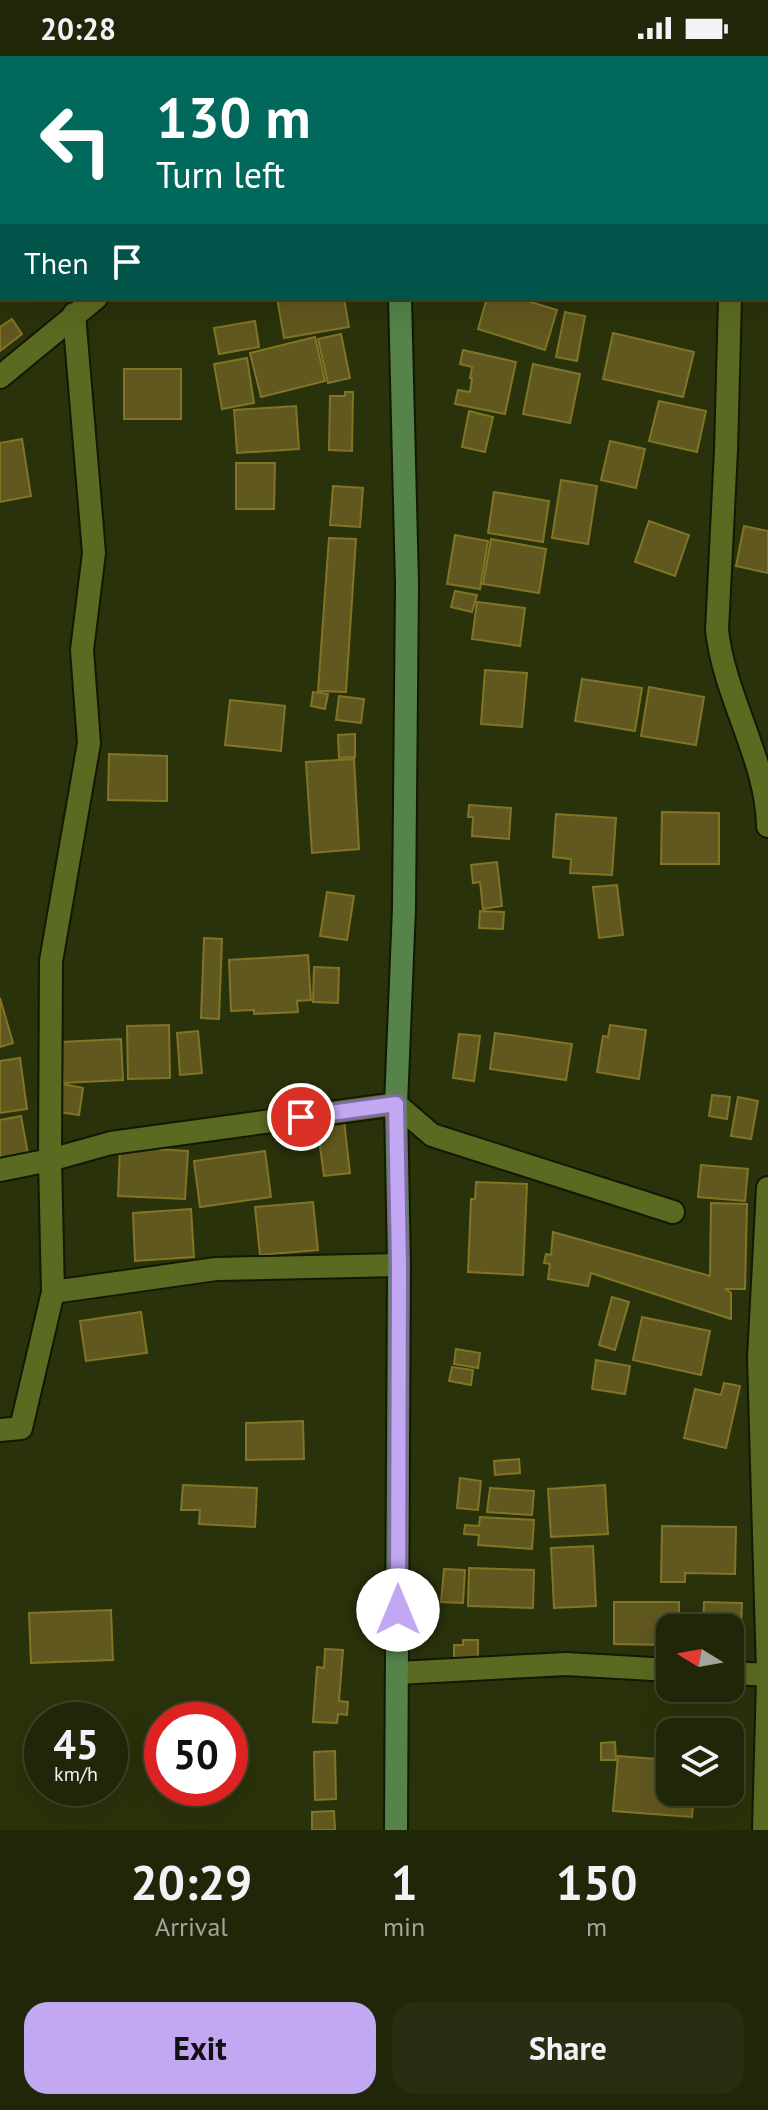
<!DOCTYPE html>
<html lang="en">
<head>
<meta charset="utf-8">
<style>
	:root { --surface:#202608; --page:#282e12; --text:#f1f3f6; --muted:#a2a59c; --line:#3d4329; --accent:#c2a7f2 }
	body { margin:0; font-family:"PT Sans",sans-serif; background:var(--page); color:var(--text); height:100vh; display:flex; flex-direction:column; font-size:30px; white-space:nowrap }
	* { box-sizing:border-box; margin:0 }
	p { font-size:26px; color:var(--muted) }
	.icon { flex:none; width:44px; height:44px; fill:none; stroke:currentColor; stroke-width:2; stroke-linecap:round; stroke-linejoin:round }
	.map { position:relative; height:1774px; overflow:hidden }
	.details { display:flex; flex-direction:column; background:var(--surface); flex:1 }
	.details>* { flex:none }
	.hud { position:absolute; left:0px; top:0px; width:768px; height:244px; box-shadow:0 8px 32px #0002,0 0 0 2px var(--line); background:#00695c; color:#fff; overflow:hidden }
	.needle { width:52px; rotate:281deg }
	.fabs { position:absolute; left:656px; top:1558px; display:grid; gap:16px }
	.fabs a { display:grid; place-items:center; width:88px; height:88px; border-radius:16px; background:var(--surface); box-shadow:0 8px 32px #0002,0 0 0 2px var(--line); font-size:40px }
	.speed { position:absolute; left:24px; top:1646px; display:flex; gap:16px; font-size:40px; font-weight:700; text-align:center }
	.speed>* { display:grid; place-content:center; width:104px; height:104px; border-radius:50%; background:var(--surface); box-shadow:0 8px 32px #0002,0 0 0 2px var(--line); line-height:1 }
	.speed small { font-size:20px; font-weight:400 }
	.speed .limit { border:12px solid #d22; background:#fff; color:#111 }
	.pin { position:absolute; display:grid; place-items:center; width:68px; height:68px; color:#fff; margin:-34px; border:4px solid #fff; border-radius:50%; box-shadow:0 2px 8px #0007 }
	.me { position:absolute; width:88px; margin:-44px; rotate:0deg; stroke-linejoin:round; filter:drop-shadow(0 0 6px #0008) }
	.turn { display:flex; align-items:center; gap:28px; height:168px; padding:0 24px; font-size:36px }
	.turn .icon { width:104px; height:104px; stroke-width:2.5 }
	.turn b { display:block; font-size:56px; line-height:68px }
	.then { display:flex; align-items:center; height:76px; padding:0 24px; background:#0003; gap:16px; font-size:30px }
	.eta { display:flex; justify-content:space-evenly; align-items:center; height:136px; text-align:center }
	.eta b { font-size:48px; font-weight:700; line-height:56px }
	.button { display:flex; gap:16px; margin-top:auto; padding:16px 24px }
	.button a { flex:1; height:92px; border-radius:24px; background:var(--accent); color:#111; font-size:32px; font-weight:700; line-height:92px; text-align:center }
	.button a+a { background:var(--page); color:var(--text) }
	.status { display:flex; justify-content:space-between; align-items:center; height:56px; padding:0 40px; background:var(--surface); direction:ltr }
	.status svg { height:22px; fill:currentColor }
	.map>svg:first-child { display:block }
	.building { fill:#61581f; stroke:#817525; stroke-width:2 }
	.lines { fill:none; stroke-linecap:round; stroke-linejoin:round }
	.minor-casing { stroke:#131803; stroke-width:26 }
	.secondary-casing { stroke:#131803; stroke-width:26 }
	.minor { stroke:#5b6a21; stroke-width:22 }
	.secondary { stroke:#55834a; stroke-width:22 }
	.route-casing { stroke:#7e6d9d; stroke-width:20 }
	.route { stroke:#c2a7f2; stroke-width:14 }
</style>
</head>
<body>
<div class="status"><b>20:28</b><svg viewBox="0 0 49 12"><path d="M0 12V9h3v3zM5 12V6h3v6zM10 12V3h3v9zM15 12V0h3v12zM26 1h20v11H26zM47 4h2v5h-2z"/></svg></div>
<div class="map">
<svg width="768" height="1774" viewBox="0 0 768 1774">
	<rect width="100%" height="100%" fill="#2a320b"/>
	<!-- building -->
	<g class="building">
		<path d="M277,242H344L349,271L284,282Z"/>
		<path d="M487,242H517L557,254L545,294L478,273Z"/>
		<path d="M565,256L585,260L577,305L556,301Z"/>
		<path d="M12,263L22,278L0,295V271Z"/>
		<path d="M255,265L259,291L219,298L214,272Z"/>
		<path d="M613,277L694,296L683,341L603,323Z"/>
		<path d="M341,278L350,322L328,327L318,283Z"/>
		<path d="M315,281L325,325L261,341L250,297Z"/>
		<path d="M463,294L516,306L505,358L455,348L458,334L470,336L472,322H470L472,311L460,308Z"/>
		<path d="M247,302L254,347L222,353L214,308Z"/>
		<path d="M533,308L580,318L570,367L523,358Z"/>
		<rect x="124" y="313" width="57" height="50"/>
		<path d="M345,336H353L352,395L329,394L330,340H345Z"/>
		<path d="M659,345L706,355L697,396L649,385Z"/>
		<path d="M296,350L299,393L237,397L234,354Z"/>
		<path d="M469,355L493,361L485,396L462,391Z"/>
		<path d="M22,383L31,440L0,446V387Z"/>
		<path d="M610,385L645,393L636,432L601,424Z"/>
		<path d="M236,407H275L274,453H236Z"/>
		<path d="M561,424L597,430L588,488L552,482Z"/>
		<path d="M333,430L363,432L360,471L330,469Z"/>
		<path d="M494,436L549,445L543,486L488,477Z"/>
		<path d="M649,465L689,479L675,520L635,506Z"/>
		<path d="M744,470L768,475V517L736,510Z"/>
		<path d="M455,479L488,485L480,533L447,528Z"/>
		<path d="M329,482L356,483L346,636L318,635Z"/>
		<path d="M491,483L546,493L539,537L483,528Z"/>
		<path d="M455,535L477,539L472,556L451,551Z"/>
		<path d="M477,546L525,552L520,590L472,583Z"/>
		<path d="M485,614L527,617L522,671L481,668Z"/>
		<path d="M582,623L642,632L635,675L575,665Z"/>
		<path d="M649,631L704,641L696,689L641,680Z"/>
		<path d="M313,636L328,638L325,653L311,650Z"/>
		<path d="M339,640L364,643L361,667L336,664Z"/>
		<path d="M230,644L285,650L281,695L225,689Z"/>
		<path d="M355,678V701L339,702L338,679Z"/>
		<path d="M109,698L167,700V745L108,744Z"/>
		<path d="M354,703L359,793L312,797L306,706Z"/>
		<path d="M469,749L511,752L509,783L472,780L473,761H468Z"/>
		<path d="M662,756L719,757V808H661Z"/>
		<path d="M556,758L616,762L612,819L570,817L571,803L553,801Z"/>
		<path d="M497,806L502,850L483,853L480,826L473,827L471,809Z"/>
		<path d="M617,829L623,879L599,882L593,831Z"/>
		<path d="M327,836L354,840L347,884L320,880Z"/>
		<path d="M480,855L504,856L503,873L479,872Z"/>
		<path d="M204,882L222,883L219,963L201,962Z"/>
		<path d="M308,899L311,944L297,945L298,956L254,958V954L231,955L229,904Z"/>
		<path d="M314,911L339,912L338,947L313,946Z"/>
		<path d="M0,942L13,987L0,991Z"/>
		<path d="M169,969L170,1022L128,1023L127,970Z"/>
		<path d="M610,969L646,974L639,1023L597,1016L603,980L608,981Z"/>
		<path d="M198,975L202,1017L180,1019L177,977Z"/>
		<path d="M495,977L572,988L566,1024L490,1013Z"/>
		<path d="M459,978L480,980L474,1025L453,1022Z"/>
		<path d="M121,983L123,1024L63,1027L61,986Z"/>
		<path d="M20,1002L27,1053L0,1057V1005Z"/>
		<path d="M58,1027L83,1032L79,1059L53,1055Z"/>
		<path d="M712,1039L730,1041L727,1063L709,1060Z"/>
		<path d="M738,1041L758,1045L751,1083L731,1080Z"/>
		<path d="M21,1060L28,1098L0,1104V1064Z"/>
		<path d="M344,1065L350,1117L324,1120L317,1069Z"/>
		<path d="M120,1091L188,1095L185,1143L118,1140Z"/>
		<path d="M265,1095L271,1141L200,1151L194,1105Z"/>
		<path d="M701,1109L748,1113L745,1145L698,1141Z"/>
		<path d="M476,1126L527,1128L523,1219L468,1216L471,1143H475Z"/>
		<path d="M313,1146L318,1194L260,1199L255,1151Z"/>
		<path d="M711,1147L747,1148L745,1233H726L731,1237V1263L591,1217L588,1230L548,1223L550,1208L544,1207L546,1198L551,1199L553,1176L710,1220Z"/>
		<path d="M191,1153L194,1201L135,1205L133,1157Z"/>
		<path d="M612,1241L629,1246L615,1294L599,1289Z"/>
		<path d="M141,1256L147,1297L86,1305L80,1265Z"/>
		<path d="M642,1261L710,1275L701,1319L633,1304Z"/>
		<path d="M456,1293L480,1297L478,1312L454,1308Z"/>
		<path d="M596,1304L630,1310L625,1338L592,1333Z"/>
		<path d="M452,1311L473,1314L471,1329L449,1325Z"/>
		<path d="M724,1327L740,1330L726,1392L684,1382L695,1333L721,1339Z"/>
		<path d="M303,1365L304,1403L246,1404V1367Z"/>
		<path d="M519,1403L520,1417L495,1419L494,1405Z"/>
		<path d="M460,1422L481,1425L478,1454L457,1452Z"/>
		<path d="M183,1429L257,1432L255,1471L199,1468L200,1454H181Z"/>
		<path d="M605,1429L608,1478L551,1481L548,1433Z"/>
		<path d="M490,1432L534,1435L532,1459L487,1456Z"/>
		<path d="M480,1461L534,1464L532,1493L478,1489L479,1479L464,1478L465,1469L479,1470Z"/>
		<path d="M662,1470L736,1471L735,1518L685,1517V1526H661Z"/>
		<path d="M593,1490L596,1550L554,1552L551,1492Z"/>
		<path d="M469,1512L534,1514L533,1552L468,1550Z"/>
		<path d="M444,1513L465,1514L463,1547L441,1546Z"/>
		<path d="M614,1546H679V1572H670V1589L614,1588Z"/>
		<path d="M704,1546L742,1547L740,1599L730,1598V1572H703Z"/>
		<path d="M111,1554L113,1604L31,1607L29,1557Z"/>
		<path d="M463,1584H478V1607H454V1589H463Z"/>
		<path d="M325,1593L343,1594L339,1645L348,1646L347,1659L338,1658L337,1667L313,1666L317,1611L324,1612Z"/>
		<path d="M615,1686L616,1704H601V1687Z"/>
		<path d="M335,1695L336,1743L315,1744L314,1696Z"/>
		<path d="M618,1700L670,1704V1736H694L692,1761L613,1755Z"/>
		<path d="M730,1707L738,1708L732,1740L713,1737L730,1736Z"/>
		<path d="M50,1732H69L70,1741L50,1742Z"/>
		<path d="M334,1755L335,1774H312V1756Z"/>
	</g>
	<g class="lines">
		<!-- minor casing -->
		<g class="minor-casing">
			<g id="minor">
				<path d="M761,0V2"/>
				<path d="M730,242L726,394L717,574C724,640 767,704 768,770"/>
				<path d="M0,321L96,242"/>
				<path d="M0,1114L50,1104L111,1087L396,1048L432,1079L673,1156"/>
				<path d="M768,1132L759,1302L768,1618"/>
				<path d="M53,1236L216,1213L399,1209"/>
				<path d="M0,1374L21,1372L53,1236L50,1104L51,905L89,687L82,594L94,497L74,258"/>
				<path d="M398,1617L566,1608L670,1614"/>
				<path d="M730,1617L768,1619"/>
				<path d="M764,1774L768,1621"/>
			</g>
		</g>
		<!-- secondary casing -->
		<g class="secondary-casing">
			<g id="secondary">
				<path d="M402,2V0"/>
				<path d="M396,1774L399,1209L396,1048L404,852L407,528L400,242"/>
			</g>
		</g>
		<!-- minor -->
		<use href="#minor" class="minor"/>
		<!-- secondary -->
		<use href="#secondary" class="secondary"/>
	</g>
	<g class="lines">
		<!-- route casing -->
		<g class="route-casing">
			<path id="route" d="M301,1061L396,1048L399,1209L398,1554"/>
		</g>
		<!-- route -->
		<use href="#route" class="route"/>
	</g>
</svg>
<div class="fabs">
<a><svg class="needle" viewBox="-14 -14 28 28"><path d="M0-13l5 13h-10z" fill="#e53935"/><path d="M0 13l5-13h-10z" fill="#a2a59c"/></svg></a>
<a><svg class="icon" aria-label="layers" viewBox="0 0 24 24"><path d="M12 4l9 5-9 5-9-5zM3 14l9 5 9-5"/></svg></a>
</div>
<div class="speed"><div>45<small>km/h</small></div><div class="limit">50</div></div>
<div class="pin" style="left:301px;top:1061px;background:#d93025"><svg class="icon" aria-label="arrive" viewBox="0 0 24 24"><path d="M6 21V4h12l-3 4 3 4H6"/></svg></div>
<svg class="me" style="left:398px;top:1554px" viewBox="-20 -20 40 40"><circle r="19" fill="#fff"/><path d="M0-13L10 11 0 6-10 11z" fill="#c2a7f2"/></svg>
<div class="hud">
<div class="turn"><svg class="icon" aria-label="left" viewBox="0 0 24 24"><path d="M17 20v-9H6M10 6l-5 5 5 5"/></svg><div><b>130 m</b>Turn left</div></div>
<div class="then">Then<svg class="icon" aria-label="arrive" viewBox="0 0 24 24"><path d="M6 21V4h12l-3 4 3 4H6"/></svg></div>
</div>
</div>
<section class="details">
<div class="eta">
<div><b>20:29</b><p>Arrival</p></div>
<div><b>1</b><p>min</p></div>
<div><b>150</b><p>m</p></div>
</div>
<div class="button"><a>Exit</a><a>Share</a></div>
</section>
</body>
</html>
